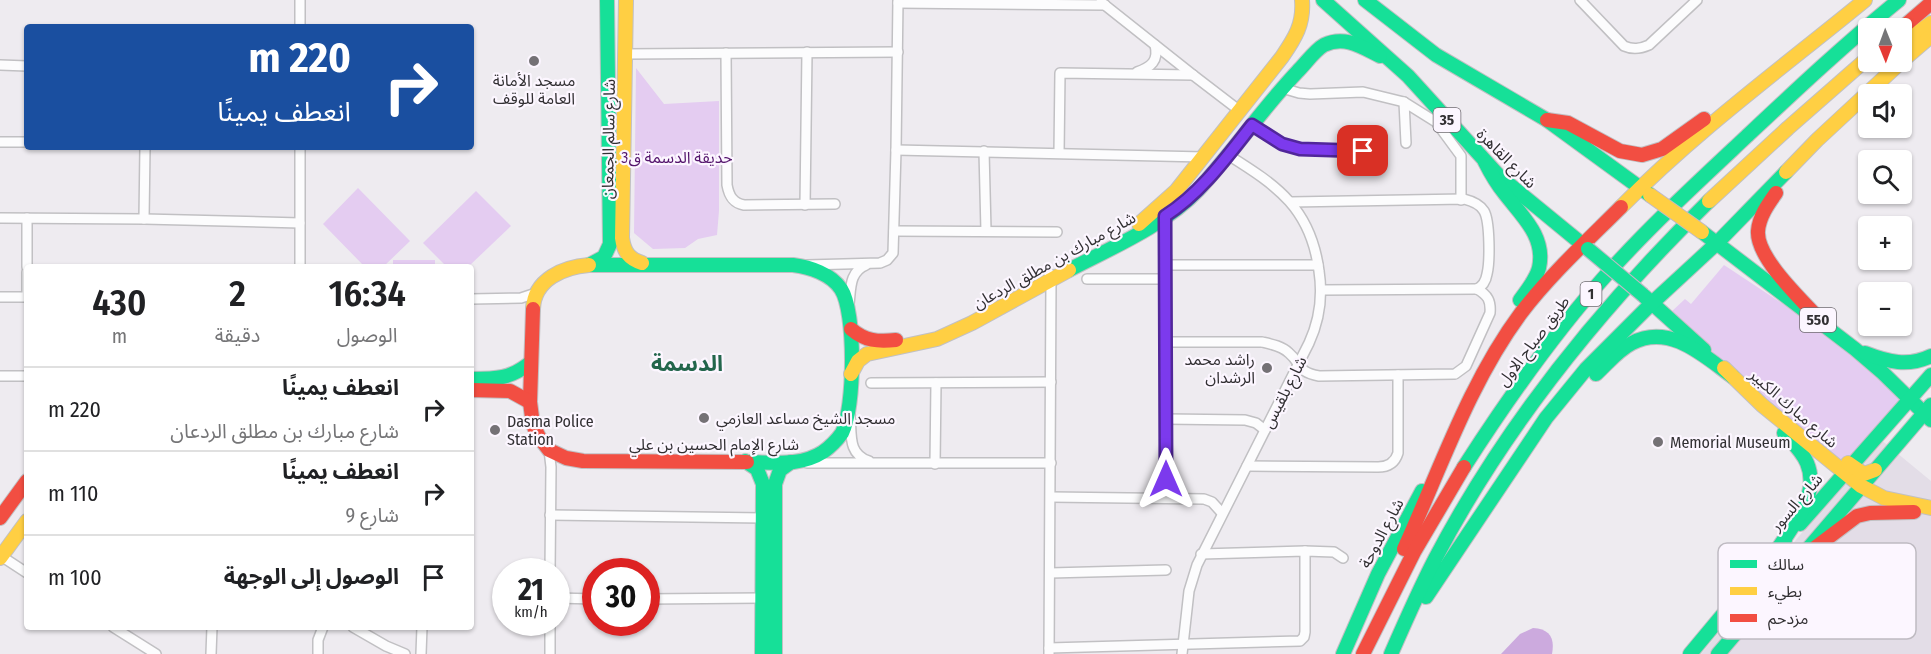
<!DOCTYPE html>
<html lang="ar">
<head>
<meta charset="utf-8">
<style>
	:root { --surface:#fff; --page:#f2f2f2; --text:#202124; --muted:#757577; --line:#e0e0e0 }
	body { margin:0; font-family:"Fira Sans Condensed","Noto Sans Arabic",sans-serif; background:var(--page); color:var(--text); direction:rtl; height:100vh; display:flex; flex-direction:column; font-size:22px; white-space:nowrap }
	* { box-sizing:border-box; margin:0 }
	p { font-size:20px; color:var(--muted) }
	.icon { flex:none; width:33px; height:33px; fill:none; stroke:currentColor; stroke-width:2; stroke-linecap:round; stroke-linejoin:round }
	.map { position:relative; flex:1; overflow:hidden; direction:ltr }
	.side { position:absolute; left:24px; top:264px; width:450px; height:366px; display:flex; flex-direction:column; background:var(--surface); border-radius:6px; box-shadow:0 2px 4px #0004; direction:rtl }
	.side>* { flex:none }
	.banner { position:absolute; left:24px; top:24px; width:450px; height:126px; border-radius:6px; box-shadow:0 2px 4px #0004; direction:rtl; background:#1a4fa0; color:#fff; overflow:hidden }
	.needle { width:39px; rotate:179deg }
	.controls { position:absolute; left:1858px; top:18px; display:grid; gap:12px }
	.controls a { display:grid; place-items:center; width:54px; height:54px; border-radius:6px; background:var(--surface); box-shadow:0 2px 4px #0004; font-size:30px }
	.speed { position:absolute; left:492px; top:558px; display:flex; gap:12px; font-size:30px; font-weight:700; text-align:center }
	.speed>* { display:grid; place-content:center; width:78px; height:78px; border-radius:50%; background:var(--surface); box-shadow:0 2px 4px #0004; line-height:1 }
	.speed small { font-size:15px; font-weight:400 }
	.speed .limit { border:9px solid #d22; background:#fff; color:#111 }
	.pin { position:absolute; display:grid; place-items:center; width:51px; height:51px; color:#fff; margin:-26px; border-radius:12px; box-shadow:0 3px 9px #0006 }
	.me { position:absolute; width:66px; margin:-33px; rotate:0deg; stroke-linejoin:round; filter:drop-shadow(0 0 4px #0008) }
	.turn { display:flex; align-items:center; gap:21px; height:126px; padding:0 24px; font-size:27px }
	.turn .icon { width:78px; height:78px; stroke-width:2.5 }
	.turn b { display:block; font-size:42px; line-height:51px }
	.eta { display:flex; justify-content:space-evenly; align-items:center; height:102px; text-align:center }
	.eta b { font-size:36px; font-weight:600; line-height:42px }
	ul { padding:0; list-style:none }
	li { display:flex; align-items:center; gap:18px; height:84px; padding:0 24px; border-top:2px solid var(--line) }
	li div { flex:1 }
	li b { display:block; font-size:22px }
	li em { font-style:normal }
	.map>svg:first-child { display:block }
	.built { fill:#e3dde7 }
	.green { fill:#e4ccf1 }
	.water { fill:#ccaade }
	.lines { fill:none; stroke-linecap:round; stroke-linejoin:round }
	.street-casing { stroke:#c1c0c3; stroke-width:12 }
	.fast-casing { stroke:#c1c0c3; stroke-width:16 }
	.slow-casing { stroke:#c1c0c3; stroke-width:16 }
	.jam-casing { stroke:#c1c0c3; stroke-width:16 }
	.street { stroke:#fcfcfd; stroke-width:9 }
	.fast { stroke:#16e098; stroke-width:14 }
	.slow { stroke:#ffcf43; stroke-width:14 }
	.jam { stroke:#f24e42; stroke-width:14 }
	.fast-bridge-casing { stroke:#c1bac5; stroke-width:16; stroke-linecap:butt }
	.slow-bridge-casing { stroke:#c1bac5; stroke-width:16; stroke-linecap:butt }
	.fast-bridge { stroke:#16e098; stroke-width:14 }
	.slow-bridge { stroke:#ffcf43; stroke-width:14 }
	.route-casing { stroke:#51269a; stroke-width:15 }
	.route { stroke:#7c3aed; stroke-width:10 }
	.poi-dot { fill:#747175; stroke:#fcf6ff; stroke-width:2 }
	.labels { text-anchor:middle; stroke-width:4.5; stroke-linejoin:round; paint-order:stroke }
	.shield { fill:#fcf6ff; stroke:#6f6b70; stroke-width:1.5 }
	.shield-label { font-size:15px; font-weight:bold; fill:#323033 }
	.poi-label { font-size:16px; fill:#323033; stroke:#fcf6ff; text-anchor:start }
	.street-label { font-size:16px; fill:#323033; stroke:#fcf6ff }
	.park-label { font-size:16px; fill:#54156d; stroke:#fcf6ff }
	.district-label { font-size:22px; font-weight:bold; fill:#23664c; stroke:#fcf6ff }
	.key { fill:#fcf6ff; stroke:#bfbbc2; stroke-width:1.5 }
	.key-label { font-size:16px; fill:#323033 }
</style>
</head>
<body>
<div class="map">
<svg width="1931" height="654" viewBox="0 0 1931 654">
	<rect width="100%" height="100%" fill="#eeebf0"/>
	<!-- built -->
	<path class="built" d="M1880,439L1931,481V654H1701Z"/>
	<!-- green -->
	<g class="green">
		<path d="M636,68L664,104L719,101V211L717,235L698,239L685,248L653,249L634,233Z"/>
		<path d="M358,188L410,241L383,267H365L323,224Z"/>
		<path d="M476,191L511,226L468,267H447L423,243Z"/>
		<rect x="393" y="260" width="42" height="7"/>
		<path d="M1724,265L1824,331L1902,399L1841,470L1670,313L1685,299L1691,304Z"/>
	</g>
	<!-- water -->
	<path class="water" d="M1533,628C1550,629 1555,638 1552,654H1501L1520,634Z"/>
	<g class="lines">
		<!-- street casing -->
		<g class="street-casing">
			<g id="street">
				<path d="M1580,0L1624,46C1633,50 1640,49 1649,45L1697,0"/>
				<path d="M1101,2L1193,75L1240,111"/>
				<path d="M898,3L1105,5"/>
				<path d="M300,27V0"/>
				<path d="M726,53L727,185C729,196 733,203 744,205L835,204"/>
				<path d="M626,54L898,52"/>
				<path d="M0,65L27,66"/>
				<path d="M1137,72C1151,67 1159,61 1155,45"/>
				<path d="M1282,88L1299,93L1310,94L1363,92L1404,102L1436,122L1461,156V200"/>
				<path d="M1404,102L1406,143"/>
				<path d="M1252,125L1282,144L1300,149L1363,151"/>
				<path d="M0,142H27"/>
				<path d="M896,150L1204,157"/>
				<path d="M984,151L986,231"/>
				<path d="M1059,153L1060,73L1193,75"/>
				<path d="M1291,202L1464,199C1472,201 1480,204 1484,211C1490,221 1490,262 1487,274C1486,280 1483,286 1477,289"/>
				<path d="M805,205L807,52"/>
				<path d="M1165,216L1166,497"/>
				<path d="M0,218L144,219L300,223"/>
				<path d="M144,219L145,147"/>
				<path d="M894,231L1057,232"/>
				<path d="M807,265L880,263L887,260L893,253L896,150L898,0"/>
				<path d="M1165,265H1318"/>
				<path d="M27,267V218"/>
				<path d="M300,267V147"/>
				<path d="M1087,279H1165"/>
				<path d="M1321,290L1477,289"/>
				<path d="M0,297H27"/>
				<path d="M27,297V272"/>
				<path d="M471,299L521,298L536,293"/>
				<path d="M849,304C851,289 849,272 866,265"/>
				<path d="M1165,342H1262C1271,344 1282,346 1289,353C1302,364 1297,372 1319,376L1455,374L1466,366L1490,313C1491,301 1488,295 1477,289"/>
				<path d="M0,376H27"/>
				<path d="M871,383L1051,382"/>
				<path d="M850,414C852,433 847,454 869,461"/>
				<path d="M1166,419L1245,420L1256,423L1265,430"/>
				<path d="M549,450L551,467L550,572"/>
				<path d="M807,463H1051"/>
				<path d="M935,464L936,383"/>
				<path d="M1247,466L1378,467C1388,467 1395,463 1398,453V375"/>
				<path d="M1051,497L1204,499L1212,502L1222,513"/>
				<path d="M550,515L763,518"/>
				<path d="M1201,554L1305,551L1334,552L1343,558"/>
				<path d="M1,556L27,573"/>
				<path d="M1050,573L1166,570"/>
				<path d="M556,598L596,599"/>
				<path d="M646,599L762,598"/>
				<path d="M113,627L156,654"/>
				<path d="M353,627L386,646L405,654"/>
				<path d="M1049,648L1300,641L1304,637L1305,632V551"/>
				<path d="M211,654L212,627"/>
				<path d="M318,654V640L323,627"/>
				<path d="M421,654L422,627"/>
				<path d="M550,654V622"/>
				<path d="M1049,654L1051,280L1049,273"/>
				<path d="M1182,654L1189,591L1197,565L1309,343C1320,319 1323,297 1319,271C1311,209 1278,186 1228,155"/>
			</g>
		</g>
		<!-- fast casing -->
		<g class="fast-casing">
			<g id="fast">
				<path d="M1323,0L1408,76L1499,176L1588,249"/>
				<path d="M1365,0L1436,55L1547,120L1650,195"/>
				<path d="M1485,162C1491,174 1497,184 1505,194C1522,216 1546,237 1539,268C1536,280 1527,290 1520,300"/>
				<path d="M1702,232L1855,349L1883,373L1931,420"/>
				<path d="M591,264L604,257L610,244L607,0"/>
				<path d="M589,265H793C810,267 831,274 841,289C856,312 855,408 842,433C837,440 830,447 823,452C800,467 772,462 747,462"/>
				<path d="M1069,270C1111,248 1165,225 1198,190C1233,152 1262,109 1298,71C1306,63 1315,50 1324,45C1345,35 1362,47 1380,56"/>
				<path d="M1644,296L1704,350"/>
				<path d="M1865,353C1888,362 1908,367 1931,356"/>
				<path d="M1596,374C1607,364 1618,350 1632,343C1670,323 1704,356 1733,377"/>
				<path d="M471,379C496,379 511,379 531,362"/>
				<path d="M745,461L757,469L763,484L762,654"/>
				<path d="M1464,467C1507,400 1554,333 1607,274C1651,225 1699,181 1747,136C1796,90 1846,43 1899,0"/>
				<path d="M1800,524L1931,375"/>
				<path d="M1779,547C1795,522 1820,494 1807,463C1802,451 1792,442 1784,433"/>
				<path d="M1426,597L1546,418L1586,369L1652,303L1717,243L1786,172"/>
				<path d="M775,654V484L780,470L791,462"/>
				<path d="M1343,654L1378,574L1422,491"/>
				<path d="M1391,654C1405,622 1419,590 1435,559C1505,425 1602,306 1709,201"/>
				<path d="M1690,654L1785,540"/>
				<path d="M1718,654L1931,405"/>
			</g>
		</g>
		<!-- slow casing -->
		<g class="slow-casing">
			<g id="slow">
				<path d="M626,0L622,238C624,252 629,259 642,263"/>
				<path d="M1902,43L1931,23"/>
				<path d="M1902,61L1931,36"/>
				<path d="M1786,172L1817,140L1901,62"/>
				<path d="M1709,201L1788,128L1869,57"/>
				<path d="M1621,207C1696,131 1782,68 1865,0"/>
				<path d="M1139,224L1176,191L1282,57C1295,38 1304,24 1302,0"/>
				<path d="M533,309C534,279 564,267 589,265"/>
				<path d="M1724,368L1762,405L1861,486L1884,498L1931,508"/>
				<path d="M851,374L858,361L867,354L937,339L972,323L1069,270"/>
				<path d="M1848,463L1864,474L1875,470"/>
				<path d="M0,558L27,521"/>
			</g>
		</g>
		<!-- jam casing -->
		<g class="jam-casing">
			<g id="jam">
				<path d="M1902,28L1931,3"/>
				<path d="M1547,120L1568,123L1620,151L1642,155L1662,149L1704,119"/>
				<path d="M1776,193C1768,204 1759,217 1758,231C1756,259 1806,304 1825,325"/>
				<path d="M533,309L530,402L533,425L539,437L549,450L566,458L583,461L747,462"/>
				<path d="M851,329C865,341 878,342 896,340"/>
				<path d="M471,390L510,391L530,402"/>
				<path d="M0,518L27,481"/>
				<path d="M1404,549C1440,470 1469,383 1521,313C1550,275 1587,241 1621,207"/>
				<path d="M1800,559L1857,516L1870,513L1914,512"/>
				<path d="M1363,654L1414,552L1464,467"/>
			</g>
		</g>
		<!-- street -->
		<use href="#street" class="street"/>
		<!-- fast -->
		<use href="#fast" class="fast"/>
		<!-- slow -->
		<use href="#slow" class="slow"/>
		<!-- jam -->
		<use href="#jam" class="jam"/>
		<!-- fast-bridge casing -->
		<g class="fast-bridge-casing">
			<path id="fast-bridge" d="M1588,249L1643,295"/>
		</g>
		<!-- slow-bridge casing -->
		<g class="slow-bridge-casing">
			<path id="slow-bridge" d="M1650,195L1702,232"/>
		</g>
		<!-- fast-bridge -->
		<use href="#fast-bridge" class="fast-bridge"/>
		<!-- slow-bridge -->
		<use href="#slow-bridge" class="slow-bridge"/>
	</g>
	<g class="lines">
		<!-- route casing -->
		<g class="route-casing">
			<path id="route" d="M1166,479L1165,216C1201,193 1226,158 1252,125L1282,144L1300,149L1363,151"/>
		</g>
		<!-- route -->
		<use href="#route" class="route"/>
	</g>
	<!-- markers -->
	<g class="poi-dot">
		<circle cx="534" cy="61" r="6"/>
		<circle cx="1267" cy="368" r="6"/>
		<circle cx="704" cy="418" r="6"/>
		<circle cx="495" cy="430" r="6"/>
		<circle cx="1658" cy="442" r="6"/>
	</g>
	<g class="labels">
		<!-- shield labels -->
		<g class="shield">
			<rect x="1433.5" y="108" width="27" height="24" rx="4.5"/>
			<rect x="1580.5" y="282" width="21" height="24" rx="4.5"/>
			<rect x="1800" y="308" width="36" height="24" rx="4.5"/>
		</g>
		<g class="shield-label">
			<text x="1447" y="125">35</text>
			<text x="1591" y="299">1</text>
			<text x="1818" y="325">550</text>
		</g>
		<!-- poi labels -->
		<g class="poi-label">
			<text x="534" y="86" text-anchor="middle">مسجد الأمانة<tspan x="534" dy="18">العامة للوقف</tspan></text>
			<text x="1255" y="365" text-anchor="end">راشد محمد<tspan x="1255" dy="18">الرشدان</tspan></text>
			<text x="716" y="424">مسجد الشيخ مساعد العازمي</text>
			<text x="507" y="427">Dasma Police<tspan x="507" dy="18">Station</tspan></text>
			<text x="1670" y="448">Memorial Museum</text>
		</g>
		<!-- street labels -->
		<g class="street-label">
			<text transform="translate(608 139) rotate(-89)" y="6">شارع سالم الجمعان</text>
			<text transform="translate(1507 158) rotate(45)" y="6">شارع القاهرة</text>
			<text transform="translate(1054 260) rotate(-29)" y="6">شارع مبارك بن مطلق الردعان</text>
			<text transform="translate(1533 341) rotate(-53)" y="6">طريق صباح الاول</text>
			<text transform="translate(1284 392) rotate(-63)" y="6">شارع بلقيس</text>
			<text transform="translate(1794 408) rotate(41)" y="6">شارع مبارك الكبير</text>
			<text x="714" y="450">شارع الإمام الحسين بن علي</text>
			<text transform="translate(1796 502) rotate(-49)" y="6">شارع السور</text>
			<text transform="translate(1381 533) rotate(-62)" y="6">شارع الدوحة</text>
		</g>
		<!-- park labels -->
		<g class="park-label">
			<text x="677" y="163">حديقة الدسمة ق3</text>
		</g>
		<!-- district labels -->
		<g class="district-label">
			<text x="687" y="371">الدسمة</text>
		</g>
	</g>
	<!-- legend -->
	<rect x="1718" y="543" width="198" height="96" rx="9" class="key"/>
	<rect x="1730" y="560" width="27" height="8" fill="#16e098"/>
	<rect x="1730" y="587" width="27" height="8" fill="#ffcf43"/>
	<rect x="1730" y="614" width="27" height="8" fill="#f24e42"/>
	<g class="key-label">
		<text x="1768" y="570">سالك</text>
		<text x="1768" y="597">بطيء</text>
		<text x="1768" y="624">مزدحم</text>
	</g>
</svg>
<div class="controls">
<a><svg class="needle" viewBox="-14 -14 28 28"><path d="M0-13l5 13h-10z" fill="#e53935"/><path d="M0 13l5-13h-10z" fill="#757577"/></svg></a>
<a><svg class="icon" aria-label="sound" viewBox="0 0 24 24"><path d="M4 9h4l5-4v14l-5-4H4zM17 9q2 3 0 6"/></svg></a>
<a><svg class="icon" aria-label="search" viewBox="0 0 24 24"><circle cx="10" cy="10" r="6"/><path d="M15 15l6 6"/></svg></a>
<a>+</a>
<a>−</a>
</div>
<div class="speed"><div>21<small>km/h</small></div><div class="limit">30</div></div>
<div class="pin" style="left:1363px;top:151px;background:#d93025"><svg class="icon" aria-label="arrive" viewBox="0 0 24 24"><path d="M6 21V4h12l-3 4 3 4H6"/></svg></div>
<svg class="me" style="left:1166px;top:479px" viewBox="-20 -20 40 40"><path d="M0-17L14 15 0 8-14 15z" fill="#7c3aed" stroke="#fff" stroke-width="4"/></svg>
<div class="banner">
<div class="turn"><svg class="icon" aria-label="right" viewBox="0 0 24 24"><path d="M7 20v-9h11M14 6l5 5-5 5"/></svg><div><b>220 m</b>انعطف يمينًا</div></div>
</div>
<section class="side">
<div class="eta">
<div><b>16:34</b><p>الوصول</p></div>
<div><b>2</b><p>دقيقة</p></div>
<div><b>430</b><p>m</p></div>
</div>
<ul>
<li><svg class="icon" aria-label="right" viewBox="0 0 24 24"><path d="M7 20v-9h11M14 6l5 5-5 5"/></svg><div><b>انعطف يمينًا</b><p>شارع مبارك بن مطلق الردعان</p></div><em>220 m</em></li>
<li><svg class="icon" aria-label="right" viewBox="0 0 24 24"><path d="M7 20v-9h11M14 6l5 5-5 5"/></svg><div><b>انعطف يمينًا</b><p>شارع 9</p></div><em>110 m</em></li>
<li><svg class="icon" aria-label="arrive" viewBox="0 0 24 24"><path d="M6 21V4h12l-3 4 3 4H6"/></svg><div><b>الوصول إلى الوجهة</b></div><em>100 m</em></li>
</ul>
</section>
</div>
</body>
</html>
